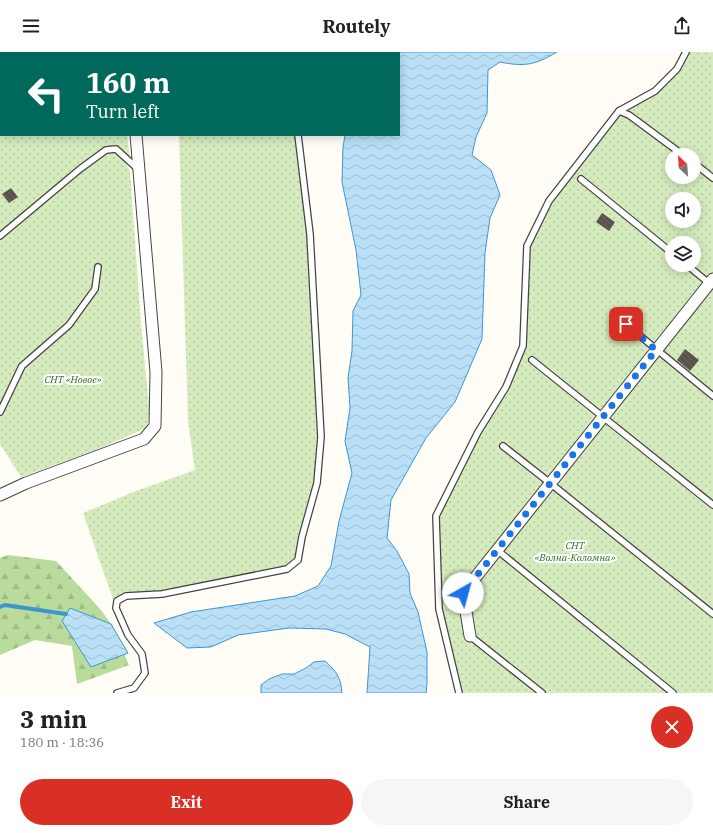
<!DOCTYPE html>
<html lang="en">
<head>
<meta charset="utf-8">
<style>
	:root { --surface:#fff; --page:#f6f6f6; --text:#222; --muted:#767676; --accent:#d93025 }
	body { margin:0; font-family:"IBM Plex Serif",serif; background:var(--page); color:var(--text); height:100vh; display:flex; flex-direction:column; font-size:15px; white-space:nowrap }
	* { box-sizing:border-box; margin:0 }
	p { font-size:13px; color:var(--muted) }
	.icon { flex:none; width:22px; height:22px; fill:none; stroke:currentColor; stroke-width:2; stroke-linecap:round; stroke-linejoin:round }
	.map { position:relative; height:641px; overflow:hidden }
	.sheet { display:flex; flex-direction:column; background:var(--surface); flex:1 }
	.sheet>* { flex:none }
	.hud { position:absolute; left:0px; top:0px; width:400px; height:84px; box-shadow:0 2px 10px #0003; background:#00695c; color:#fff; overflow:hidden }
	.needle { width:26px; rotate:335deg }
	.fabs { position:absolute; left:665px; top:96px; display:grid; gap:8px }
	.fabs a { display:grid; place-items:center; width:36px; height:36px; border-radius:50%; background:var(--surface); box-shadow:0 2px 10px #0003; font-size:20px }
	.pin { position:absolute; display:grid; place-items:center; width:34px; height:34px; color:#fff; margin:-17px; border-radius:8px; box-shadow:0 2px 6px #0006 }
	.me { position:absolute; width:44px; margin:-22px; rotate:38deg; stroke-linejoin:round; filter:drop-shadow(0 0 3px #0008) }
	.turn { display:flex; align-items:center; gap:14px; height:84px; padding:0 20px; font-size:18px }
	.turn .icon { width:52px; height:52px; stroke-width:2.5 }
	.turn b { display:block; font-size:28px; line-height:34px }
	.round { display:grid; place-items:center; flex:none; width:42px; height:42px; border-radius:21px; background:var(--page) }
	.summary { display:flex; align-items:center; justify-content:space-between; height:68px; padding:0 20px }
	h1 { font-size:24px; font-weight:700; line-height:30px }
	.primary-button { display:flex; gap:8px; margin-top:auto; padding:8px 20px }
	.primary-button a { flex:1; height:46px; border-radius:24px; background:var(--accent); color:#fff; font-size:16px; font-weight:700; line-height:46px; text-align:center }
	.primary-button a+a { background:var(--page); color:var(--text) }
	header { display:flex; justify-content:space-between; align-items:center; height:52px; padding:0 20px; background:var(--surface); font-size:18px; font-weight:700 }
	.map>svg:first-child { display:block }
	.forest { fill:url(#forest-firs) }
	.garden { fill:url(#garden-dots); fill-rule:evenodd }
	.water { fill:url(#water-waves); stroke:#3f96cf }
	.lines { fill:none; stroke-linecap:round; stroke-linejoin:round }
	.stream { stroke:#3f96cf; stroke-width:4 }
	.building { fill:url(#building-back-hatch) }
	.service-casing { stroke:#444; stroke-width:8 }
	.minor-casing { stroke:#444; stroke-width:13 }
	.service { stroke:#fff; stroke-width:5.5 }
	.minor { stroke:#fff; stroke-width:11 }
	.route { stroke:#1a73e8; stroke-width:7; stroke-dasharray:0 12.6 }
	.labels { text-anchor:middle; stroke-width:4; stroke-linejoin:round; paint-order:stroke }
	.park-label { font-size:10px; font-style:italic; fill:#2f6b1f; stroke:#fff }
</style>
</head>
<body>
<header><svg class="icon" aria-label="menu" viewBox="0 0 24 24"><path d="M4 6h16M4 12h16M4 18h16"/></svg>Routely<svg class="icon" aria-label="share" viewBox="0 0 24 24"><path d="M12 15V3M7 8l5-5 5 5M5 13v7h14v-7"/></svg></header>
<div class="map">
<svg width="713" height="641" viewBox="0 0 713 641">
	<defs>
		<pattern id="forest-firs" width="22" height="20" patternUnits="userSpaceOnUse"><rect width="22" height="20" fill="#b9dc9c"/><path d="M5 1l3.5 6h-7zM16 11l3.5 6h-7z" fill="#9ebc85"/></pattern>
		<pattern id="garden-dots" width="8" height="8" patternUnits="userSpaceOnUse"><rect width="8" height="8" fill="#d5ebbd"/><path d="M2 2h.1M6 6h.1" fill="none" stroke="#b6c8a1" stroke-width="1.8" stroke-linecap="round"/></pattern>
		<pattern id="water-waves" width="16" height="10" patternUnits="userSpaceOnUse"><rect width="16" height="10" fill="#b9e0f7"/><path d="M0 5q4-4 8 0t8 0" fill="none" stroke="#9ebfd3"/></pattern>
		<pattern id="building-back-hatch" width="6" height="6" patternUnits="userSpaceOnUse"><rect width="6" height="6" fill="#5a524d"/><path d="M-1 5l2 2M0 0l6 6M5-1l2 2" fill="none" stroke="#6d6662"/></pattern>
	</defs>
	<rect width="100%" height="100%" fill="#fffdf5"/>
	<!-- forest -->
	<path class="forest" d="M8,503L56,509L101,558L111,572L129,613L77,632L72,594L35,588L0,603V506Z"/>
	<!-- garden -->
	<g class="garden">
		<path d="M0,0H118V1H1V83H127L130,106L124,109L130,119L141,271L149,354C149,362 150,371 144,377L98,397L21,425L0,392Z"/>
		<rect x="177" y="0" width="112" height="1"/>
		<path d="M686,0H713V641H459L439,557L436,464L478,380L506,335L523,294L527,194L549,149L619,59L655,39L677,17ZM672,103H694V125H672ZM672,147H694V169H672ZM672,191H694V213H672Z"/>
		<path d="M179,83H298L310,182L321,385L317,431L298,508L287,517L162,542L126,544L117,549L116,556L83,461L136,439L195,418L188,369Z"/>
	</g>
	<!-- water -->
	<g class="water">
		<path d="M312,0H557C535,13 525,15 500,10L488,18L487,61L476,85L472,103L491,118L500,143L490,166L485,201L482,287L455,350L426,386L391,448L387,486L397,499L409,522L410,541L418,560L427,600V631L426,641H367L370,595L345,582L326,577L289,576L238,583L211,595L187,596L154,571L191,560L295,544L318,534L331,514L339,469L352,421L345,389L350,356L348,326L352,299L353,259L361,243L356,198L342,130L343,95L345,83H399V1Z"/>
		<path d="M70,556L111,572L128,601L91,615L62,569Z"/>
		<path d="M325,609C336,619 341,625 342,641H261V633L269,627L282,622H294L306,616L314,610Z"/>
	</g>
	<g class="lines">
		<!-- stream -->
		<path class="stream" d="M0,555L5,553L66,562"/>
	</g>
	<!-- building -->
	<g class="building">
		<path d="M11,136L18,145L9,151L2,142Z"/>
		<path d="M602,161L615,170L609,179L596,170Z"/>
		<path d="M685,297L699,308L690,319L677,308Z"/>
	</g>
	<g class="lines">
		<!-- service casing -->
		<g class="service-casing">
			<g id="service">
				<path d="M289,0V1"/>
				<path d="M20,1L21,0"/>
				<path d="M0,19L1,18"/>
				<path d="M619,59L629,63L683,103"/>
				<path d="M694,111L713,126"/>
				<path d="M581,127L672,201"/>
				<path d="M0,184L80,117L106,98L116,97L139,118"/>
				<path d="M687,213L710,232"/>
				<path d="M616,264L713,344"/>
				<path d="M532,308L713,453"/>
				<path d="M0,360L22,314L69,273L95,237L98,215"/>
				<path d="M503,394L550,431L713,562"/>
				<path d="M497,498L673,641"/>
				<path d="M470,584L542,641"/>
				<path d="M117,641L134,636L145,621L142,602L128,583L116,556L117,549L126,544L162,542L287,517L298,508L302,485L317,431L321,385L310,182L298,83"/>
				<path d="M459,641L439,557L436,464L478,380L506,335L523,294L527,194L549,149L619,59L655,39L677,17L686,0"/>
			</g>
		</g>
		<!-- minor casing -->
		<g class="minor-casing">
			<g id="minor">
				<path d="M128,0V1"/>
				<path d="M0,443L26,431L144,387L155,374L156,320L136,83"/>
				<path d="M470,584L463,541L713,227"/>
			</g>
		</g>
		<!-- service -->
		<use href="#service" class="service"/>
		<!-- minor -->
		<use href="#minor" class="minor"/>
	</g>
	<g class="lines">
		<!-- route -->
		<path class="route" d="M463,541L656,298L626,272"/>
	</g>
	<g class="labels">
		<!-- park labels -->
		<g class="park-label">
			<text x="73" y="331">СНТ «Новое»</text>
			<text x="575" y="497">СНТ<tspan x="575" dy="12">«Волна-Коломна»</tspan></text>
		</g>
	</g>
</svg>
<div class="fabs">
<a><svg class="needle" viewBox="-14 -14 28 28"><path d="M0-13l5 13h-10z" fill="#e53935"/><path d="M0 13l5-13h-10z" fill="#767676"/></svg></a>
<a><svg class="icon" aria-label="sound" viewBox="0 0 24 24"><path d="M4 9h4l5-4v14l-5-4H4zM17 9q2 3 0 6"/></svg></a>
<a><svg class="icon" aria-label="layers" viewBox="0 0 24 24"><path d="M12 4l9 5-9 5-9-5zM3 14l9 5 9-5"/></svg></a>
</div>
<div class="pin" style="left:626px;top:272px;background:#d93025"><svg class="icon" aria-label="arrive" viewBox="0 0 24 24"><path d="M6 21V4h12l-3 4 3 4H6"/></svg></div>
<svg class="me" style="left:463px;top:541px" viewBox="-20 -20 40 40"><circle r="19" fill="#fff"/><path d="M0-13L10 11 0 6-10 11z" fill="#1a73e8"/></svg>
<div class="hud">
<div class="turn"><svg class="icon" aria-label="left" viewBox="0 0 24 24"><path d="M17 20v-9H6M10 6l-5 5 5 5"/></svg><div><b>160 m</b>Turn left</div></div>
</div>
</div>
<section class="sheet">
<div class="summary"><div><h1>3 min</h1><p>180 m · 18:36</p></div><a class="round" style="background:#d93025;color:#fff"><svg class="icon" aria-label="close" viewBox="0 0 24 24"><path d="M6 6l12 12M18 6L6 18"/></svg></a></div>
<div class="primary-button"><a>Exit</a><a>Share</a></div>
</section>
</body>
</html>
